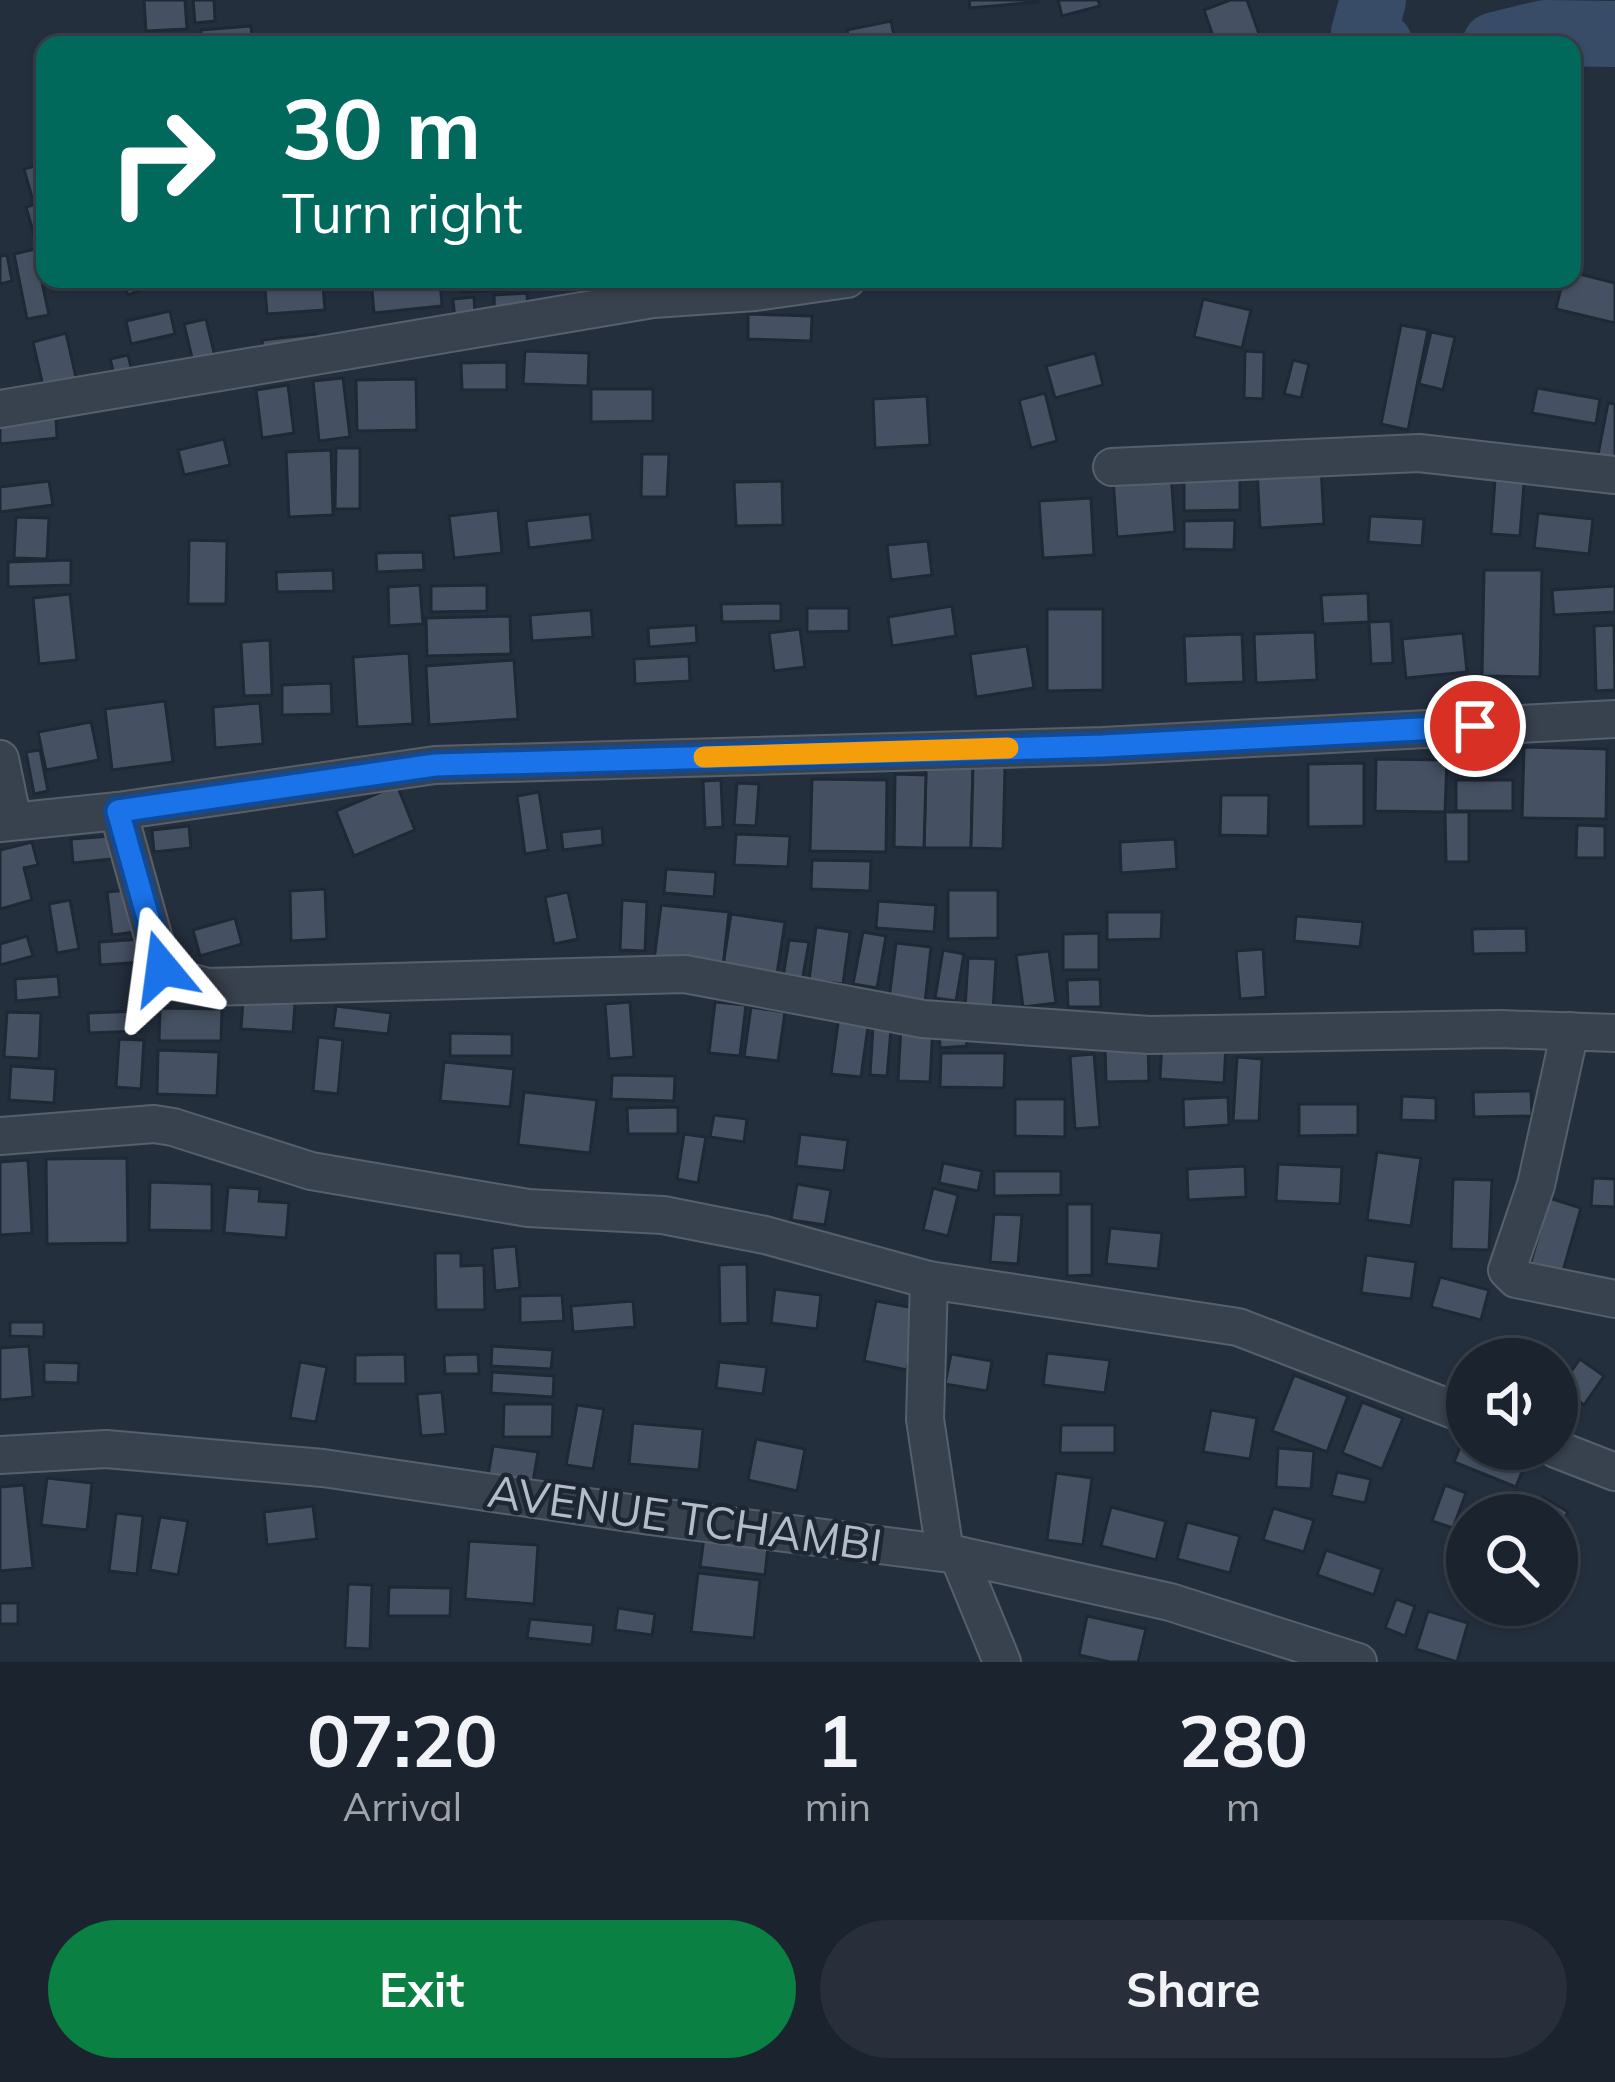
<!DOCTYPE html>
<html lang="en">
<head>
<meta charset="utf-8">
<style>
	:root { --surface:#1b232e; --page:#282f3a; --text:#f1f3f6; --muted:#a0a4aa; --line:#39404a; --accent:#0b8043 }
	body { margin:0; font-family:Mulish,sans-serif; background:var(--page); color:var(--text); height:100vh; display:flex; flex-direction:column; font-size:45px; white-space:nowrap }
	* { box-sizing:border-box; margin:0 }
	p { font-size:39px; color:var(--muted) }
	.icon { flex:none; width:66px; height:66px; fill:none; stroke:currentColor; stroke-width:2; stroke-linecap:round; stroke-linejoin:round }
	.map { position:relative; height:1662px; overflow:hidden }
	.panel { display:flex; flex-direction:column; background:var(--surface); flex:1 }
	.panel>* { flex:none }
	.banner { position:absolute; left:36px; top:36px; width:1545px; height:252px; border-radius:24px; box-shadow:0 3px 9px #0004,0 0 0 3px var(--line); background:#00695c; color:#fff; overflow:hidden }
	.fabs { position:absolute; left:1446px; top:1338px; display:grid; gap:24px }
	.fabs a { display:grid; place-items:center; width:132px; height:132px; border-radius:50%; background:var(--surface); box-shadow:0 3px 9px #0004,0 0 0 3px var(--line); font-size:60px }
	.pin { position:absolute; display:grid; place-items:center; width:102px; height:102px; color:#fff; margin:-51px; border:6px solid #fff; border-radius:50%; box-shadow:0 3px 12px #0007 }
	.me { position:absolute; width:132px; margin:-66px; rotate:344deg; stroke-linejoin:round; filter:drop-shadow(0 0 9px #0008) }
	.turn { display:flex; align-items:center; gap:42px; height:252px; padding:0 48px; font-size:54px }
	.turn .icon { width:156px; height:156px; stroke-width:2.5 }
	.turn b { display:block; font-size:84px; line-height:102px }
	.eta { display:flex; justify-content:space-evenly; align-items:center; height:204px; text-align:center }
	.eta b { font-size:72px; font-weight:700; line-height:84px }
	.primary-button { display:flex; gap:24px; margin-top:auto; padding:24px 48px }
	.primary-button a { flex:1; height:138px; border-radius:72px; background:var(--accent); color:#fff; font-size:48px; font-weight:700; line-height:138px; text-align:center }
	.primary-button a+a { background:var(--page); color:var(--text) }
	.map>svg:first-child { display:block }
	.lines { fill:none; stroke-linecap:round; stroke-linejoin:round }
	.river { stroke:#394c67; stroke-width:66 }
	.building { fill:#455162; stroke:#1f2835; stroke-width:3 }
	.street-casing { stroke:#565f6c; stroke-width:40 }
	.street { stroke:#38414e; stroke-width:36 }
	.route-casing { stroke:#114b97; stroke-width:30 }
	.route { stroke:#1a73e8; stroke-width:21 }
	.slow { stroke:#f59e0b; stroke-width:21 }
	.labels { text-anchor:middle; stroke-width:9; stroke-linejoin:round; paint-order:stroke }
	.street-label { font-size:45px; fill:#b4bcc9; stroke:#1d2633 }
</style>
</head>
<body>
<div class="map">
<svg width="1615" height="1662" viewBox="0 0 1615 1662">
	<rect width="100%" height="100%" fill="#242f3e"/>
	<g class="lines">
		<!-- river -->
		<g class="river">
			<path d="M1373,0L1364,33L1380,45"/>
			<path d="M1495,45L1545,33L1615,34"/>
		</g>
	</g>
	<!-- building -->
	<g class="building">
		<path d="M144,0H185L187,29L146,31Z"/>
		<path d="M193,0H214L215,21L195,23Z"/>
		<path d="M969,0H1038V2L970,8Z"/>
		<path d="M1058,0H1098L1100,6L1062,16Z"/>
		<path d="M1230,0H1247L1263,45H1216L1204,10Z"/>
		<path d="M891,21L896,45H850L847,30Z"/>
		<path d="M251,26L253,45H201V30Z"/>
		<path d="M45,163V197L33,201L24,169Z"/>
		<path d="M45,201V250L39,252L26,207Z"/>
		<path d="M35,249L49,315L27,319L14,254Z"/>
		<path d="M7,255L12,281L0,284V256Z"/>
		<path d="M1572,272L1615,283V323L1556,309L1563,279H1572Z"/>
		<path d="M122,279H143L147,288L128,295Z"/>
		<path d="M371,279H440L442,306L374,313Z"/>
		<path d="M461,279H530V289L462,292Z"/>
		<path d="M323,285L325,310L267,314L265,289Z"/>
		<path d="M527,293L529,328L495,330L494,295Z"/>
		<path d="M474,297L476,331L456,333L453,299Z"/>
		<path d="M1203,299L1251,310L1242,348L1194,337Z"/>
		<path d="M170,311L175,334L131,344L126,321Z"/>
		<path d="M748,314L812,316L811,341L748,339Z"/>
		<path d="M206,319L219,374L197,379L184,324Z"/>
		<path d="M1401,325L1428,330L1408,430L1381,424Z"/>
		<path d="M1431,332L1455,337L1443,390L1419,384Z"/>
		<path d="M66,333L81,400L48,408L33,342Z"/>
		<path d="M315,334L318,360L265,367L262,340Z"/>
		<path d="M525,351L589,353L588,386L523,384Z"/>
		<path d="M1245,351L1264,352L1263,399L1244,398Z"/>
		<path d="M1095,353L1103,385L1055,398L1046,366Z"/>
		<path d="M128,355L136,388L119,393L110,359Z"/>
		<path d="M1293,360L1309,364L1301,398L1284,394Z"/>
		<path d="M507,362V390H462L461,363Z"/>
		<path d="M343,378L350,437L319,441L313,381Z"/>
		<path d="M416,379L417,430L357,431L356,380Z"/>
		<path d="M288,385L294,433L262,438L256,390Z"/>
		<path d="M1537,388L1600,399L1596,424L1532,413Z"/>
		<path d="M591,389H653V421L591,422Z"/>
		<path d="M1045,393L1057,441L1031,448L1019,400Z"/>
		<path d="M927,396L930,445L875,448L873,399Z"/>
		<path d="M1608,403L1615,404V458L1598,455Z"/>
		<path d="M56,416L57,438L0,444V423Z"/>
		<path d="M224,439L230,465L184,475L178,450Z"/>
		<path d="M336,448H360V509H335Z"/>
		<path d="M331,450L333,515L289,517L286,452Z"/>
		<path d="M642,454H669L667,497H641Z"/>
		<path d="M1321,465L1324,524L1260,528L1257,468Z"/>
		<path d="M1240,470V510L1184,511V471Z"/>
		<path d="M1171,472L1175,532L1117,537L1113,477Z"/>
		<path d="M1495,480L1524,483L1520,536L1491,534Z"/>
		<path d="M49,481L53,505L0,512V487Z"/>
		<path d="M782,481L783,525L736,526L734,482Z"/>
		<path d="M1091,498L1094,555L1043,558L1039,501Z"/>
		<path d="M498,510L502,553L454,558L449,516Z"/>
		<path d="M1538,513L1593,519L1589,554L1534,548Z"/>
		<path d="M590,514L593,540L529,548L526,521Z"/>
		<path d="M1370,516L1424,519L1422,546L1368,542Z"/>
		<path d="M16,517L49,518L47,559L14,558Z"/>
		<path d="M1235,520L1234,550L1184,549V521Z"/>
		<path d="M189,540L227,541L226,604H188Z"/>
		<path d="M928,541L932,575L891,580L887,545Z"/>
		<path d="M423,552L424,570L377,572L376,553Z"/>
		<path d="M71,560V585L8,587V562Z"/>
		<path d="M333,570L334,591L277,592L276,572Z"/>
		<path d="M1484,570H1542L1540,677L1482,676Z"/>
		<path d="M420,585L423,624L389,626L388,587Z"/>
		<path d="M487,585V611L431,612V586Z"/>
		<path d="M1615,586V612L1554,615L1552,590Z"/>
		<path d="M1368,593L1369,622L1323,624L1321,595Z"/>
		<path d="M70,594L77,660L39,664L33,598Z"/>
		<path d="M781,603V621L722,622L721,604Z"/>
		<path d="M952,606L956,636L892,646L888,617Z"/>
		<path d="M807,608H849V631L807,632Z"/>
		<path d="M1047,609H1103V690L1047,691Z"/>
		<path d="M591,610L593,637L532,641L530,615Z"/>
		<path d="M510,616L511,654L427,656L426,618Z"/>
		<path d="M1391,621L1393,663L1371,664L1369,622Z"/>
		<path d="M696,625L697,643L649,647L648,628Z"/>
		<path d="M1614,625L1615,690L1596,691L1594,626Z"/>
		<path d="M800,629L805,667L774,671L769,633Z"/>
		<path d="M1315,632L1317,680L1256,683L1254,634Z"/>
		<path d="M1463,633L1467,672L1406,678L1402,639Z"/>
		<path d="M1242,634L1244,682L1186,684L1184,636Z"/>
		<path d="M270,640L272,695L244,696L241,642Z"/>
		<path d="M1027,646L1034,688L976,697L970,654Z"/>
		<path d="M409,653L413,724L357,727L353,657Z"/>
		<path d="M689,656L690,681L635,684L634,659Z"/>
		<path d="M514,660L518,719L429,725L426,666Z"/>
		<path d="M331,683L332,714L282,715V685Z"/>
		<path d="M165,701L173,762L112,770L105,709Z"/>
		<path d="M260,703L263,744L215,748L213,707Z"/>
		<path d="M91,722L99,760L46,770L38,732Z"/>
		<path d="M1524,747L1607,749L1606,819L1522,818Z"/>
		<path d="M40,750L48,791L34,794L26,752Z"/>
		<path d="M1376,759L1447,760L1445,812L1375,811Z"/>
		<path d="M1364,763V826L1308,827V764Z"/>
		<path d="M926,765L973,766L971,848H924Z"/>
		<path d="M973,766L1005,767L1003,849L971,848Z"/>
		<path d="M895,774L926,775L924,848L894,847Z"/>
		<path d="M812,779L887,780L886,852L810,851Z"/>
		<path d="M721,780L723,827L705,828L703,781Z"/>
		<rect x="1456" y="780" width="57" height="31"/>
		<path d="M737,783L759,784L756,826L734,825Z"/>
		<path d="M397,785L415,830L354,856L336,811Z"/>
		<path d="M539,792L548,850L525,854L517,796Z"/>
		<path d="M1221,795H1269L1268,836L1220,835Z"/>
		<path d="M1445,812H1469V862H1446Z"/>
		<path d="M1577,825L1605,826V858H1576Z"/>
		<path d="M189,826L191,848L154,852L152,830Z"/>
		<path d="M602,828L603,845L563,850L561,832Z"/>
		<path d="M736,834L790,836L788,867L734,865Z"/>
		<path d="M111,836L112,859L73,863L71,839Z"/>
		<path d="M1175,839L1177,869L1121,873L1120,842Z"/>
		<path d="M32,842L38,865L24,868L32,900L0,909V850Z"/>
		<path d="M812,860L871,861L870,891L811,889Z"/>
		<path d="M666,869L716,872L714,897L664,893Z"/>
		<path d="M138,889L143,931L112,935L107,892Z"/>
		<path d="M325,889L327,939L291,941L290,891Z"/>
		<path d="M948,890H998V938L948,939Z"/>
		<path d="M568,892L578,939L554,944L545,897Z"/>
		<path d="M70,900L79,949L57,953L49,904Z"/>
		<path d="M622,900L647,902L645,951L620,950Z"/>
		<path d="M878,901L936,905L934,932L876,928Z"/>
		<path d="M661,905L729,912L723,967L654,960Z"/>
		<path d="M1107,912H1162L1161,939L1107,940Z"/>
		<path d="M731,914L785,922L777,974L723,966Z"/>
		<path d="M1296,916L1363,922L1360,947L1294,941Z"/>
		<path d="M235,918L242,944L200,956L193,930Z"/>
		<path d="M816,927L850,932L843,984L809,980Z"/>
		<path d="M1526,928L1527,953L1473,954L1472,929Z"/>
		<path d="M863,932L886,936L877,988L853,984Z"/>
		<path d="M1099,933V970H1063V934Z"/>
		<path d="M27,936L33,956L0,965V944Z"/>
		<path d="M142,939L143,962L100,965L99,942Z"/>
		<path d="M789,940L809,942L802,981L783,977Z"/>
		<path d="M896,943L931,947L925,1003L889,999Z"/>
		<path d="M1263,949L1266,997L1240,999L1236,951Z"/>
		<path d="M943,950L964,954L956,1001L935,998Z"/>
		<path d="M1049,951L1056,1003L1023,1007L1016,955Z"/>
		<path d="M968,958L996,959L993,1011L965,1009Z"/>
		<path d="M58,976L60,997L16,1001L15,979Z"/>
		<path d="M1100,979L1101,1007H1068L1067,980Z"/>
		<path d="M243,1000L295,1003L293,1032L241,1029Z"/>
		<path d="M630,1002L634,1057L609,1059L605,1004Z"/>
		<path d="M715,1002L746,1005L740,1056L709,1053Z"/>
		<path d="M336,1006L391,1013L388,1034L333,1028Z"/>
		<path d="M751,1007L785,1012L778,1061L744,1057Z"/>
		<path d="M160,1008L222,1009L221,1041H159Z"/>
		<path d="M140,1011L141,1031L89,1033L88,1013Z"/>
		<path d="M7,1012L41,1013L39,1059L4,1057Z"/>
		<path d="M839,1016L869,1020L861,1077L831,1074Z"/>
		<path d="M901,1025L933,1026L930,1082L898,1081Z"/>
		<path d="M873,1027L891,1029L887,1076L870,1075Z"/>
		<path d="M965,1027L967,1046L940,1048L939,1028Z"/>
		<path d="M450,1033L512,1034V1056H450Z"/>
		<path d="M318,1037L343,1040L338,1094L313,1091Z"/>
		<path d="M119,1039L144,1040L141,1089L116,1087Z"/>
		<path d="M1148,1043L1149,1081L1106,1082L1105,1044Z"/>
		<path d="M1162,1043L1226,1045L1224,1083L1160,1079Z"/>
		<path d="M158,1050L219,1052L217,1096L157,1094Z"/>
		<path d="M941,1053H1005L1004,1088L940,1087Z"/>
		<path d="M1094,1054L1100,1127L1075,1129L1070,1056Z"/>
		<path d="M1237,1057L1262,1059L1259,1121H1233Z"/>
		<path d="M444,1062L514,1069L510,1107L440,1101Z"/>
		<path d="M11,1066L56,1069L54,1103L9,1100Z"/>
		<path d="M612,1075L675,1076L674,1101L611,1099Z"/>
		<path d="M1531,1091L1532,1116L1474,1117L1473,1092Z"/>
		<path d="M524,1092L597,1100L590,1153L518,1145Z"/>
		<path d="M1402,1096L1436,1098V1121L1401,1120Z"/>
		<path d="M1228,1097L1229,1125L1184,1128L1183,1099Z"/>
		<path d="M1015,1099H1065V1137L1015,1136Z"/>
		<path d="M1299,1104H1358V1135L1299,1136Z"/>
		<path d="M678,1107V1134H628L627,1108Z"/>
		<path d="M714,1115L747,1119L744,1142L710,1137Z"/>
		<path d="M684,1134L706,1137L698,1183L677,1179Z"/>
		<path d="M800,1134L848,1140L844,1171L796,1166Z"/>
		<path d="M1377,1152L1421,1158L1411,1226L1367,1220Z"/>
		<path d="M127,1158L128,1243L47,1244L46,1159Z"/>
		<path d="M28,1160L32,1233L0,1235V1162Z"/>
		<path d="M943,1163L982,1171L978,1191L939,1183Z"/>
		<path d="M1278,1164L1342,1167L1340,1204L1276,1201Z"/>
		<path d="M1245,1166L1246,1197L1188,1200L1187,1169Z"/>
		<path d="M994,1171H1061V1195L994,1196Z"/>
		<path d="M1593,1178L1615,1179V1207L1591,1206Z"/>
		<path d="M1453,1179L1492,1180L1489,1250L1451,1249Z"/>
		<path d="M150,1182L212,1184V1231L149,1230Z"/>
		<path d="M797,1184L831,1190L825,1225L791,1220Z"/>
		<path d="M228,1187L260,1189L259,1201L289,1203L286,1238L224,1233Z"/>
		<path d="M933,1188L958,1195L948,1236L923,1230Z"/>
		<path d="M1549,1198L1581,1208L1561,1278L1529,1269Z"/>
		<path d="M1067,1204H1092V1275L1067,1276Z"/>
		<path d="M994,1214L1022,1215L1018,1264L990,1262Z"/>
		<path d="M1110,1228L1162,1233L1158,1269L1106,1264Z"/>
		<path d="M516,1246L520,1288L495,1291L492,1248Z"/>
		<path d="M435,1253H461V1266L484,1265L485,1310H436Z"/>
		<path d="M1366,1255L1416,1262L1411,1299L1361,1293Z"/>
		<path d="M747,1264L748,1323L720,1324L719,1265Z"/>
		<path d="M1440,1277L1489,1290L1481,1320L1431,1307Z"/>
		<path d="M775,1289L821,1295L817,1329L771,1323Z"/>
		<path d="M562,1295L564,1321L520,1323V1296Z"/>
		<path d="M633,1301L635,1327L573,1332L571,1306Z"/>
		<path d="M876,1301L920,1309L907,1370L864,1361Z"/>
		<path d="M10,1322H44V1337L10,1336Z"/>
		<path d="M29,1346L33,1397L0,1400V1348Z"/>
		<path d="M492,1346L553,1350L551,1369L491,1366Z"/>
		<path d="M1047,1353L1110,1360L1105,1393L1043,1385Z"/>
		<path d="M405,1354L406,1384H355V1355Z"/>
		<path d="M478,1354L479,1374H445L444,1355Z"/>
		<path d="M951,1354L992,1361L987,1391L945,1384Z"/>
		<path d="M1580,1359L1604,1376L1584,1405L1560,1387Z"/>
		<path d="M44,1362L79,1363L78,1383L44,1382Z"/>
		<path d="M300,1362L327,1367L316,1422L290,1418Z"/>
		<path d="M719,1362L767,1367L763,1394L716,1388Z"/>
		<path d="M492,1372L554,1376L553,1397L491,1393Z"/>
		<path d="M1294,1375L1348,1396L1327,1452L1272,1431Z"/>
		<path d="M442,1392L446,1434L421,1436L417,1394Z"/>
		<path d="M1362,1402L1403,1418L1382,1469L1342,1453Z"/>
		<path d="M504,1404H553L552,1437H503Z"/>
		<path d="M577,1405L604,1409L593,1469L566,1465Z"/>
		<path d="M1211,1410L1257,1418L1250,1459L1203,1452Z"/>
		<path d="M633,1423L703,1429L699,1470L629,1464Z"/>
		<path d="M1061,1425H1115V1453H1060Z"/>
		<path d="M1465,1435L1467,1449H1501L1527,1459L1516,1487L1454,1462Z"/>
		<path d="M756,1439L805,1449L797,1491L748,1480Z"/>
		<path d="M493,1446L538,1452L533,1482L488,1476Z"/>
		<path d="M1278,1448L1314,1451L1311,1489L1276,1487Z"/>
		<path d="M1337,1472L1371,1479L1365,1503L1331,1496Z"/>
		<path d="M1056,1473L1092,1478L1083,1545L1047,1540Z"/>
		<path d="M47,1478L92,1483L87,1530L41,1525Z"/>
		<path d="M24,1485L33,1568L0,1571V1487Z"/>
		<path d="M1445,1485L1466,1493L1453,1528L1432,1521Z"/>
		<path d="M1543,1497L1568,1512L1557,1531V1515H1532Z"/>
		<path d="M313,1506L317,1539L267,1545L264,1512Z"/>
		<path d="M1111,1507L1166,1521L1156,1560L1101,1546Z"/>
		<path d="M1273,1508L1314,1520L1304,1552L1263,1540Z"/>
		<path d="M116,1513L143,1516L137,1574L109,1571Z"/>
		<path d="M160,1517L188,1521L178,1575L150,1570Z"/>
		<path d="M1187,1522L1240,1536L1230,1573L1177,1559Z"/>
		<path d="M1456,1531L1467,1534V1560L1450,1556Z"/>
		<path d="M704,1538L768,1547L765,1575L700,1567Z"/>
		<path d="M469,1541L538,1545L534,1604L465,1599Z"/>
		<path d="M1326,1550L1382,1569L1374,1595L1317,1575Z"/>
		<path d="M698,1573L760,1580L754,1638L691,1632Z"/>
		<path d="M348,1584L372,1585L370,1649L345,1648Z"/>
		<path d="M389,1587L451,1588L450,1616H388Z"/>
		<path d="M1396,1599L1415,1606L1405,1636L1385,1628Z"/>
		<rect x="0" y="1603" width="18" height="21"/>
		<path d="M618,1608L655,1614L652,1635L615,1630Z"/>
		<path d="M1428,1611L1468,1623L1457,1662L1416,1649Z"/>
		<path d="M1087,1616L1146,1629L1138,1662H1110L1079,1655Z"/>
		<path d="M530,1619L594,1625L592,1645L527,1638Z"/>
	</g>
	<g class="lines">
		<!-- street casing -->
		<g class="street-casing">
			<g id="street">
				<path d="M0,409L653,299L755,292L847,279"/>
				<path d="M1112,467L1419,453L1615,475"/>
				<path d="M0,759L13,821"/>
				<path d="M118,811L162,968L175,978L208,987L685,974L923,1019L1149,1035L1500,1029L1615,1033"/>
				<path d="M0,823L118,811L435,765L1103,746L1615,719"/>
				<path d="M1570,1031L1536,1185L1507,1270L1516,1279L1615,1299"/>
				<path d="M0,1136L154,1124L173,1127L311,1171L528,1208L663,1215L765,1235L929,1280L1238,1327L1467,1415"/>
				<path d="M929,1280L925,1419L945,1553"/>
				<path d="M1556,1449L1615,1472"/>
				<path d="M0,1455L106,1449L323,1468L650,1516L958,1555L1170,1602L1358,1662"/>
				<path d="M958,1555L1002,1662"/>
			</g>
		</g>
		<!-- street -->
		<use href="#street" class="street"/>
	</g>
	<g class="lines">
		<!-- route casing -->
		<g class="route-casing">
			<path id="route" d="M162,968L118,811L435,765L1103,746L1475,726"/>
		</g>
		<!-- route -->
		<use href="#route" class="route"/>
		<!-- slow -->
		<path class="slow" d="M704,757L1008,748"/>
	</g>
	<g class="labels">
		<!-- street labels -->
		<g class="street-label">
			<text transform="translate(685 1518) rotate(8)" y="16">AVENUE TCHAMBI</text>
		</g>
	</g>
</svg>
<div class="fabs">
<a><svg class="icon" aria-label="sound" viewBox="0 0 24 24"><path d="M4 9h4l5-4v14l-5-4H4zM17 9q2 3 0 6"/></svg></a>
<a><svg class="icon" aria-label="search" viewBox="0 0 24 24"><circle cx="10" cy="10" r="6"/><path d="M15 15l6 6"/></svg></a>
</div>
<div class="pin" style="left:1475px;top:726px;background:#d93025"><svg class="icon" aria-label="arrive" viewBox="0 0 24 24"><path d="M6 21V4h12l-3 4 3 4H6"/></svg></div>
<svg class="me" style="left:162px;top:968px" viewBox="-20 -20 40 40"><path d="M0-17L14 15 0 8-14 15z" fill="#1a73e8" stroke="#fff" stroke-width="4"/></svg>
<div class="banner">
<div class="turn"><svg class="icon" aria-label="right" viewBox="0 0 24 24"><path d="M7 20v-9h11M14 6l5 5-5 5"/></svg><div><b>30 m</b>Turn right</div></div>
</div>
</div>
<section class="panel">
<div class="eta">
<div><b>07:20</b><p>Arrival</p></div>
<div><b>1</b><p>min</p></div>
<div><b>280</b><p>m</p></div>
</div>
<div class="primary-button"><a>Exit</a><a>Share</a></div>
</section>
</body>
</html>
